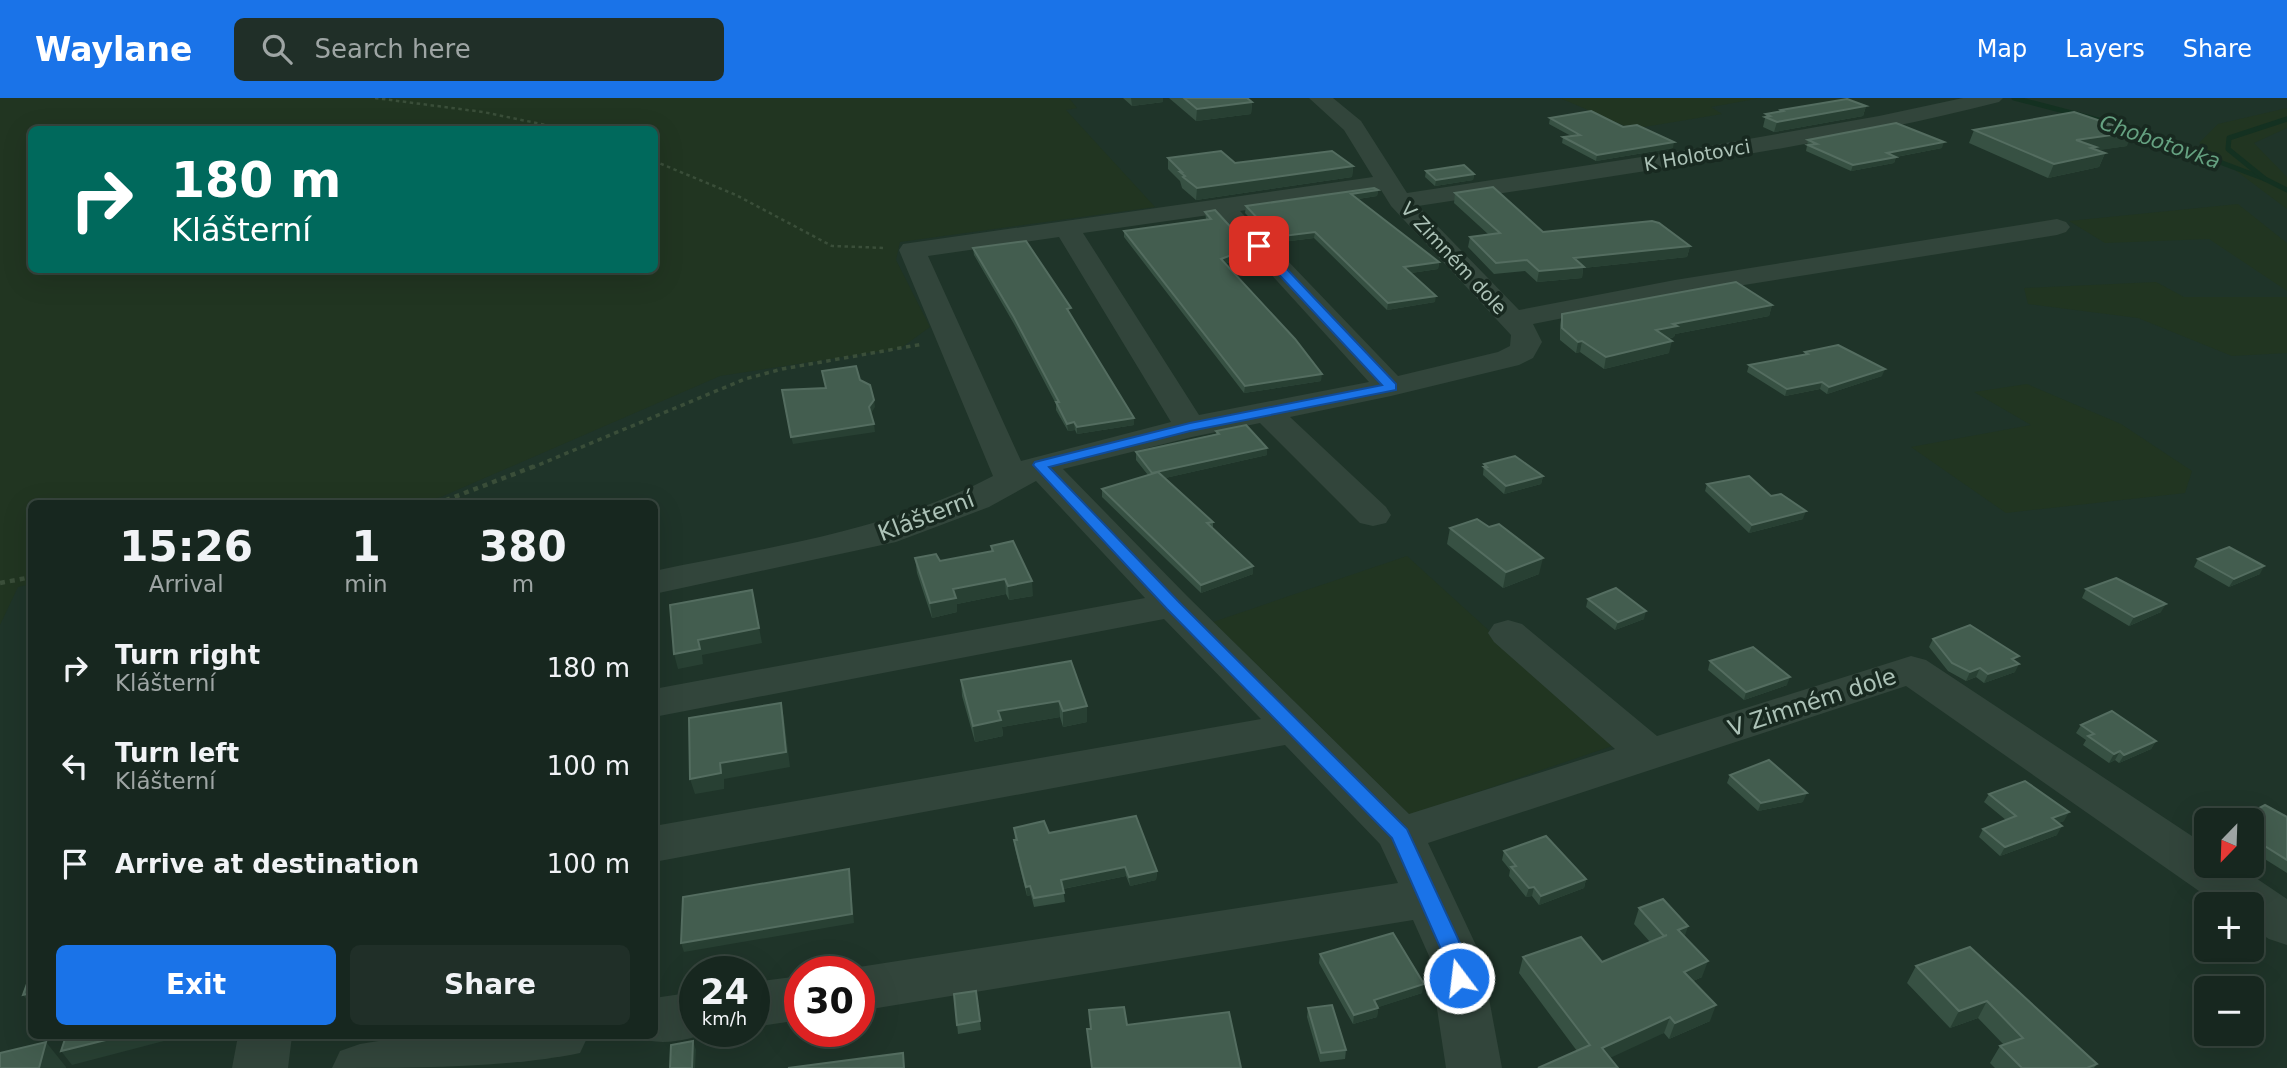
<!DOCTYPE html>
<html lang="en">
<head>
<meta charset="utf-8">
<style>
	:root { --surface:#17271f; --page:#202f28; --text:#f1f3f6; --muted:#9ea5a4; --line:#36443d; --accent:#1a73e8 }
	body { margin:0; font-family:"DejaVu Sans",sans-serif; background:var(--page); color:var(--text); height:100vh; display:flex; flex-direction:column; font-size:26px; white-space:nowrap }
	* { box-sizing:border-box; margin:0 }
	p { font-size:23px; color:var(--muted) }
	.icon { flex:none; width:38px; height:38px; fill:none; stroke:currentColor; stroke-width:2; stroke-linecap:round; stroke-linejoin:round }
	.map { position:relative; flex:1; overflow:hidden }
	.panel { position:absolute; left:28px; top:402px; width:630px; height:539px; display:flex; flex-direction:column; background:var(--surface); border-radius:10px; box-shadow:0 7px 28px #0002,0 0 0 2px var(--line) }
	.panel>* { flex:none }
	.hud { position:absolute; left:28px; top:28px; width:630px; height:147px; border-radius:10px; box-shadow:0 7px 28px #0002,0 0 0 2px var(--line); background:#00695c; color:#fff; overflow:hidden }
	.needle { width:46px; rotate:203deg }
	.controls { position:absolute; left:2194px; top:710px; display:grid; gap:14px }
	.controls a { display:grid; place-items:center; width:70px; height:70px; border-radius:10px; background:var(--surface); box-shadow:0 7px 28px #0002,0 0 0 2px var(--line); font-size:35px }
	.speed { position:absolute; left:679px; top:858px; display:flex; gap:14px; font-size:35px; font-weight:700; text-align:center }
	.speed>* { display:grid; place-content:center; width:91px; height:91px; border-radius:50%; background:var(--surface); box-shadow:0 7px 28px #0002,0 0 0 2px var(--line); line-height:1 }
	.speed small { font-size:18px; font-weight:400 }
	.speed .limit { border:10px solid #d22; background:#fff; color:#111 }
	.pin { position:absolute; display:grid; place-items:center; width:60px; height:60px; color:#fff; margin:-30px; border-radius:14px; box-shadow:0 4px 10px #0006 }
	.me { position:absolute; width:77px; margin:-38px; rotate:345deg; stroke-linejoin:round; filter:drop-shadow(0 0 5px #0008) }
	.turn { display:flex; align-items:center; gap:24px; height:147px; padding:0 28px; font-size:32px }
	.turn .icon { width:91px; height:91px; stroke-width:2.5 }
	.turn b { display:block; font-size:49px; line-height:60px }
	.eta { display:flex; justify-content:space-evenly; align-items:center; height:119px; text-align:center }
	.eta b { font-size:42px; font-weight:800; line-height:49px }
	.action { display:flex; gap:14px; margin-top:auto; padding:14px 28px }
	.action a { flex:1; height:80px; border-radius:10px; background:var(--accent); color:#fff; font-size:28px; font-weight:800; line-height:80px; text-align:center }
	.action a+a { background:var(--page); color:var(--text) }
	ul { padding:0; list-style:none }
	li { display:flex; align-items:center; gap:21px; height:98px; padding:0 28px }
	li div { flex:1 }
	li b { display:block; font-size:26px }
	li em { font-style:normal }
	header { display:flex; align-items:center; gap:42px; box-sizing:border-box; height:98px; padding:0 35px; background:var(--accent); color:#fff }
	header strong { font-size:33px }
	nav { display:flex; gap:38px; margin-inline-start:auto; font-size:24px }
	.search { width:490px; height:63px; background:var(--page); display:flex; align-items:center; gap:18px; box-sizing:border-box; padding:0 24px; border-radius:10px; color:var(--muted); font-size:26px }
	.map>svg:first-child { display:block }
	.green { fill:#213521; fill-rule:evenodd }
	.lines { fill:none; stroke-linecap:round; stroke-linejoin:round }
	.stream { stroke:#143121; stroke-width:5 }
	.path-far2 { stroke:#3a4e39; stroke-width:2.5; stroke-dasharray:3.5 3.5; stroke-linecap:butt }
	.path-far1 { stroke:#3a4e39; stroke-width:3.5; stroke-dasharray:4.5 4.5; stroke-linecap:butt }
	.path { stroke:#3a4e39; stroke-width:4.5; stroke-dasharray:5 5; stroke-linecap:butt }
	.minor { fill:#32453b; fill-rule:evenodd }
	.wall { fill:#375143 }
	.shaded-wall { fill:#284033 }
	.building { fill:#435d4f; stroke:#546d60; stroke-width:2 }
	.route { fill:#1a73e8; stroke:#114b97; stroke-width:2 }
	.labels { text-anchor:middle; stroke-width:7; stroke-linejoin:round; paint-order:stroke }
	.far-street-label { font-size:19px; fill:#acc2b7; stroke:#182920 }
	.far-water-label { font-size:21px; font-style:italic; fill:#65a181; stroke:#182920 }
	.street-label { font-size:23px; fill:#acc2b7; stroke:#182920 }
</style>
</head>
<body>
<header>
<strong>Waylane</strong>
<div class="search"><svg class="icon" aria-label="search" viewBox="0 0 24 24"><circle cx="10" cy="10" r="6"/><path d="M15 15l6 6"/></svg>Search here</div>
<nav><a>Map</a><a>Layers</a><a>Share</a></nav>
</header>
<div class="map">
<svg width="2287" height="970" viewBox="0 0 2287 970">
	<rect width="100%" height="100%" fill="#1f3429"/>
	<!-- green -->
	<g class="green">
		<path d="M0,0H1069L1077,10L1066,12L1155,109L900,144L896,162L930,229L901,250L720,278L441,399L410,406H32L31,486L18,489L0,527ZM32,32H654V172H32Z"/>
		<path d="M1560,0H1761L1711,9L1722,16L1632,31Z"/>
		<path d="M2287,10V30L2254,45L2287,79V111L2199,45L2218,26Z"/>
		<path d="M2238,106L2287,145V193L2209,141L2105,145L2069,123Z"/>
		<path d="M2156,184L2184,199H2287V255L2232,258L2138,220L2028,206L2024,190Z"/>
		<path d="M2027,286L2121,326L2192,373L2185,395L2006,415L1911,349L2031,327L1974,294Z"/>
		<path d="M1407,458L1615,647L1410,717L1213,524Z"/>
	</g>
	<g class="lines">
		<!-- stream -->
		<g class="stream">
			<path d="M2014,0L2129,30L2265,81"/>
			<path d="M2287,21L2229,40L2228,51L2265,81L2287,92"/>
		</g>
		<!-- path-far2 -->
		<g class="path-far2">
			<path d="M375,0L483,14L570,32"/>
			<path d="M654,63L736,97L832,148L886,150"/>
		</g>
		<!-- path-far1 -->
		<path class="path-far1" d="M531,370L745,281L782,271L923,246"/>
		<!-- path -->
		<g class="path">
			<path d="M436,406L535,368"/>
			<path d="M0,485L32,479"/>
		</g>
		<!-- minor -->
		<g class="minor">
			<path d="M1309,0H1333L1361,23L1407,95L1674,54L1879,18L1963,0H2003L1999,4C1809,52 1612,78 1418,108L1519,212L1675,182L2057,121L2066,124L2070,129L2066,134L2057,137L1675,198L1533,226L1542,244L1533,260L1519,267L1391,298L1290,319L1386,409L1391,417L1386,425L1373,428L1360,425L1260,325L1192,339L1063,371L1187,498L1409,716L1615,651L1494,544L1488,535L1494,526L1508,522L1522,526L1657,638L1911,558L1926,562L2207,748V768H2238L2287,801V847L2269,841L2252,830V807H2219L1906,588L1428,745L1481,858L1502,970H1446L1429,858L1413,822L859,913V873H846L859,869L1398,785L1380,746L1285,647L654,764V728L1261,621L1164,521L654,619V591L1145,500L1036,383L989,409L896,444L654,496V473C769,449 888,433 993,378L899,152L903,146L1373,79L1344,32ZM1381,92L1391,108L1511,237L1510,248L1498,254L1398,278L1240,113ZM1216,116L1369,284L1199,317L1083,135ZM1059,139L1171,324L1021,363L928,158Z"/>
			<path d="M800,878V922L754,929V884Z"/>
			<path d="M695,894V933H714C688,942 662,949 635,939L654,938V900Z"/>
			<path d="M238,938H292L288,970H232Z"/>
			<path d="M409,938H588L580,955C508,970 410,970 332,970L340,953L360,946Z"/>
		</g>
	</g>
	<!-- wall -->
	<g class="wall">
		<path d="M1123,0H1163V4L1132,8Z"/>
		<path d="M1169,0H1247L1252,4L1251,16L1196,23Z"/>
		<path d="M1866,8L1863,18L1774,34L1763,29L1766,16L1780,13L1781,12Z"/>
		<path d="M1550,20L1623,29L1673,50L1596,63L1562,45L1563,39L1571,38L1549,26Z"/>
		<path d="M1974,32L2127,48L2097,52L2105,55L2099,69L2048,80L1969,45Z"/>
		<path d="M1808,42L1942,50L1896,59L1894,65L1851,73L1806,53Z"/>
		<path d="M1168,60L1235,65L1353,68L1352,79L1196,102L1182,90L1180,83L1168,71Z"/>
		<path d="M1426,73L1474,76L1473,82L1435,88L1425,79Z"/>
		<path d="M1378,92L1377,98L1358,101L1439,164L1438,171L1411,175L1435,204L1387,212L1314,140L1274,145L1245,115L1246,108Z"/>
		<path d="M1455,95L1543,134L1690,148L1687,159L1583,170L1582,180L1537,184L1525,173L1494,176L1468,149L1470,139L1488,136L1454,105Z"/>
		<path d="M1205,114L1250,150L1249,156L1225,166L1321,283L1244,295L1124,139V133L1206,121Z"/>
		<path d="M973,150L1071,217L1134,320V327L1077,336L1075,332L1068,333L1056,312V306L1014,226L974,157Z"/>
		<path d="M1772,207L1769,218L1675,236L1674,239L1668,241L1669,255L1604,271L1580,254L1576,255L1560,242V227L1562,216Z"/>
		<path d="M1805,254L1882,278L1827,296L1820,291L1785,298L1747,274L1749,267L1805,256Z"/>
		<path d="M1216,333L1267,357L1165,380L1213,424V430L1253,468V476L1201,495L1102,399V391L1148,377L1136,362V354L1216,336Z"/>
		<path d="M1484,366L1543,378L1541,386L1504,396L1483,377Z"/>
		<path d="M1707,386L1771,398L1803,421L1749,435L1705,393Z"/>
		<path d="M1450,430L1539,476L1503,490L1447,446Z"/>
		<path d="M991,448L1033,498L1009,502L1006,496L957,506V514L932,520L917,475L915,460L940,463L991,454Z"/>
		<path d="M2198,461L2260,476L2229,489L2194,469Z"/>
		<path d="M2086,491L2161,514L2129,528L2082,500Z"/>
		<path d="M1588,501L1644,521L1615,532L1586,509Z"/>
		<path d="M1933,541L2016,564L2015,574L1984,585L1976,579L1966,583L1948,573L1929,549Z"/>
		<path d="M1710,563L1787,587L1744,602L1708,572Z"/>
		<path d="M961,582L1087,608V624L1063,629L1060,619L1002,629L1003,638L975,644L962,598Z"/>
		<path d="M2081,627L2156,643L2151,651L2119,665L2115,662L2109,665L2083,647L2086,642L2076,635Z"/>
		<path d="M1730,677L1803,704L1758,713L1727,685Z"/>
		<path d="M1989,696L2064,723L2058,725L2057,737L2000,758L1979,739L1983,731L2006,722L1984,704Z"/>
		<path d="M2287,719V775L2252,753V723Z"/>
		<path d="M1014,730L1049,735L1157,773L1156,782L1130,788L1126,778L1063,791L1065,804L1034,809L1031,797L1027,798L1015,751L1014,742H1015Z"/>
		<path d="M1504,753L1586,781L1584,790L1539,807L1532,798L1526,799L1509,778L1510,772L1502,762Z"/>
		<path d="M1639,810L1685,839L1702,879L1693,883L1710,923L1669,941L1664,935L1577,953L1519,875L1523,859L1602,864L1650,844L1634,826Z"/>
		<path d="M1970,849L2097,966L2094,970H1995L1990,965L2000,948L2004,947L1978,920L1950,930L1907,885L1916,868Z"/>
		<path d="M1320,856L1422,895L1378,909L1377,919L1353,926L1319,865Z"/>
		<path d="M976,893L981,932L958,936L954,896Z"/>
		<path d="M1308,910L1346,952L1345,961L1320,964L1307,919Z"/>
	</g>
	<!-- shaded-wall -->
	<g class="shaded-wall">
		<path d="M1131,0H1163V4L1132,8Z"/>
		<path d="M1252,4L1251,16L1196,23L1197,11Z"/>
		<path d="M1866,8L1863,18L1774,34L1777,24Z"/>
		<path d="M2133,34L2127,48L2094,53L2105,55L2099,69L2048,80L2054,66L2076,42Z"/>
		<path d="M1674,44L1673,50L1596,63L1597,57Z"/>
		<path d="M1944,44L1942,50L1885,61L1887,55Z"/>
		<path d="M1896,59L1894,65L1851,73L1853,67Z"/>
		<path d="M1353,68L1352,79L1196,102L1197,90Z"/>
		<path d="M1474,76L1473,82L1435,88L1436,82Z"/>
		<path d="M1378,92L1377,98L1351,102V96Z"/>
		<path d="M1315,134L1314,140L1274,145L1275,139Z"/>
		<path d="M1690,148L1687,159L1583,170L1582,180L1537,184L1539,173L1574,160Z"/>
		<path d="M1250,150L1249,156L1220,168L1221,161Z"/>
		<path d="M1439,164L1438,171L1404,176V169Z"/>
		<path d="M1436,198L1435,204L1387,212L1388,205Z"/>
		<path d="M1772,207L1769,218L1675,236L1674,239L1653,244L1656,232L1673,226Z"/>
		<path d="M1582,243L1580,254L1576,255L1578,244Z"/>
		<path d="M1672,243L1669,255L1604,271L1606,259Z"/>
		<path d="M1885,271L1882,278L1827,296L1829,289Z"/>
		<path d="M1322,276L1321,283L1244,295L1245,288Z"/>
		<path d="M1822,284L1820,291L1785,298L1787,291Z"/>
		<path d="M874,302L875,309L870,317L869,309Z"/>
		<path d="M1134,320V327L1077,336V329Z"/>
		<path d="M1074,324L1075,332L1068,333L1067,326Z"/>
		<path d="M874,326L875,334L793,346L791,339Z"/>
		<path d="M1267,350V357L1152,383V375Z"/>
		<path d="M1543,378L1541,386L1504,396L1506,388Z"/>
		<path d="M1806,413L1803,421L1749,435L1752,427Z"/>
		<path d="M1543,460L1539,476L1503,490L1506,474Z"/>
		<path d="M1253,468V476L1201,495V487Z"/>
		<path d="M2264,468L2260,476L2229,489L2234,481Z"/>
		<path d="M1005,481L1006,496L957,506V514L932,520L930,505L953,491Z"/>
		<path d="M1032,483L1033,498L1009,502L1008,488Z"/>
		<path d="M752,492L762,545L702,557L703,566L678,571L674,556L698,542Z"/>
		<path d="M2166,506L2161,514L2129,528L2134,519Z"/>
		<path d="M1646,513L1644,521L1615,532L1618,524Z"/>
		<path d="M2019,566L2015,574L1984,585L1988,576Z"/>
		<path d="M1980,570L1976,579L1966,583L1970,574Z"/>
		<path d="M1790,579L1787,587L1744,602L1746,594Z"/>
		<path d="M1059,603L1060,619L1002,629L1003,638L975,644L973,628L998,613Z"/>
		<path d="M781,605L784,620L790,669L724,681V691L695,696L690,681L720,665Z"/>
		<path d="M1087,608V624L1063,629V613Z"/>
		<path d="M2156,643L2151,651L2119,665L2124,657Z"/>
		<path d="M2120,653L2115,662L2109,665L2114,656Z"/>
		<path d="M1807,695L1803,704L1758,713L1761,705Z"/>
		<path d="M2069,714L2064,723L2047,729L2052,720Z"/>
		<path d="M2062,728L2057,737L2000,758L2005,749Z"/>
		<path d="M1125,769L1126,778L1062,791L1061,782Z"/>
		<path d="M849,771L854,825L684,854L681,845Z"/>
		<path d="M1157,773L1156,782L1130,788L1129,779Z"/>
		<path d="M1586,781L1584,790L1539,807L1541,798Z"/>
		<path d="M1030,788L1031,797L1027,798L1026,789Z"/>
		<path d="M1534,789L1532,798L1526,799L1529,790Z"/>
		<path d="M1688,828L1683,844L1678,832Z"/>
		<path d="M1708,863L1702,879L1678,890L1684,874Z"/>
		<path d="M1424,886L1422,895L1373,911L1374,902Z"/>
		<path d="M32,895V908L23,897Z"/>
		<path d="M1987,903L1978,920L1950,930L1959,913Z"/>
		<path d="M1716,907L1710,923L1669,941L1675,925Z"/>
		<path d="M1378,910L1377,919L1353,926L1354,917Z"/>
		<path d="M1670,919L1664,935L1597,966L1602,950Z"/>
		<path d="M122,938H183L72,967L61,953Z"/>
		<path d="M693,943L696,952L695,970H692Z"/>
		<path d="M46,944L66,969V970H39Z"/>
	</g>
	<!-- building -->
	<g class="building">
		<path d="M1184,0H1247L1252,4L1197,11Z"/>
		<path d="M1847,1L1866,8L1777,24L1765,19L1770,18L1766,16L1783,13L1781,12Z"/>
		<path d="M1591,13L1623,29L1637,27L1674,44L1597,57L1563,39L1580,37L1550,20Z"/>
		<path d="M2074,14L2133,34L2076,42L2096,49L2091,50L2105,55L2054,66L1974,32Z"/>
		<path d="M1896,25L1944,44L1887,55L1896,59L1853,67L1808,47L1817,46L1808,42Z"/>
		<path d="M1221,53L1235,65L1332,53L1353,68L1197,90L1183,79L1185,78L1180,74H1182L1168,60Z"/>
		<path d="M1464,67L1474,76L1436,82L1426,73Z"/>
		<path d="M1493,89L1543,134L1652,123L1659,125L1690,148L1574,160L1584,169L1539,173L1527,162L1496,165L1470,139L1500,135L1455,95Z"/>
		<path d="M1374,90L1378,92L1351,96L1439,164L1404,169L1436,198L1388,205L1315,134L1275,139L1246,108Z"/>
		<path d="M1215,112L1250,150L1221,161L1295,241L1322,276L1245,288L1124,133L1211,121L1205,114Z"/>
		<path d="M1026,143L1071,210L1067,211L1134,320L1077,329L1074,324L1067,326L1056,304H1059L1014,219L973,150Z"/>
		<path d="M1736,184L1772,207L1673,226L1677,228L1656,232L1672,243L1606,259L1582,243L1578,244L1562,230V216Z"/>
		<path d="M1838,247L1885,271L1829,289L1822,284L1787,291L1749,267L1808,256L1805,254Z"/>
		<path d="M856,268L860,282L870,287L874,302L869,309L874,326L791,339L782,292L826,290L822,273Z"/>
		<path d="M1246,327L1267,350L1152,375L1136,354L1219,336L1216,333Z"/>
		<path d="M1515,358L1543,378L1506,388L1484,369H1487L1484,366Z"/>
		<path d="M1158,374L1213,424L1207,425L1253,468L1201,487L1102,391Z"/>
		<path d="M1749,378L1771,398L1781,396L1806,413L1752,427L1707,386Z"/>
		<path d="M1477,421L1489,429L1499,426L1543,460L1506,474L1450,430Z"/>
		<path d="M1013,443L1032,483L1008,488L1005,481L953,491L956,500L930,505L915,460L936,456L940,463L993,453L991,448Z"/>
		<path d="M2229,449L2264,468L2234,481L2198,461Z"/>
		<path d="M2116,480L2166,506L2134,519L2086,491Z"/>
		<path d="M1616,490L1646,513L1618,524L1588,501Z"/>
		<path d="M752,492L759,530L698,542L700,551L674,556L670,507Z"/>
		<path d="M1970,527L2019,558L2012,561L2019,566L1988,576L1980,570L1970,574L1952,565L1933,541Z"/>
		<path d="M1753,549L1790,579L1746,594L1710,563Z"/>
		<path d="M1071,563L1087,608L1063,613L1059,603L998,613L1001,622L973,628L961,582Z"/>
		<path d="M781,605L786,654L720,665L721,675L690,681L689,620Z"/>
		<path d="M2112,613L2156,643L2124,657L2120,653L2114,656L2088,638L2094,636L2081,627Z"/>
		<path d="M1769,662L1807,695L1761,705L1730,677Z"/>
		<path d="M2025,683L2069,714L2052,720L2062,728L2005,749L1983,731L2016,718L1989,696Z"/>
		<path d="M2265,707L2287,719V762L2252,740V723H2235Z"/>
		<path d="M1136,718L1157,773L1129,779L1125,769L1061,782L1064,795L1034,800L1030,788L1026,789L1014,742H1017L1014,730L1044,723L1049,735Z"/>
		<path d="M1546,738L1586,781L1541,798L1534,789L1529,790L1511,769L1516,768L1504,753Z"/>
		<path d="M849,771L852,816L681,845L683,799Z"/>
		<path d="M1663,801L1688,828L1678,832L1708,863L1684,874L1716,907L1675,925L1670,919L1602,950L1618,970H1538L1590,947L1523,859L1581,839L1602,864L1667,837L1664,838L1639,810Z"/>
		<path d="M1393,835L1424,886L1374,902L1378,910L1354,917L1320,856Z"/>
		<path d="M1970,849L2097,966L2087,970H2022L2000,948L2023,940L1987,903L1959,913L1916,868Z"/>
		<path d="M32,872V895L23,897Z"/>
		<path d="M976,893L980,923L957,927L954,896Z"/>
		<path d="M1332,907L1346,952L1321,955L1308,910Z"/>
		<path d="M1124,909L1127,927L1229,914L1241,970H1092L1087,931H1091L1089,912Z"/>
		<path d="M66,938H122L61,953Z"/>
		<path d="M693,943L692,970H670L671,947Z"/>
		<path d="M46,944L39,970H0V955Z"/>
		<path d="M903,955L904,970H788Z"/>
	</g>
	<!-- route -->
	<path class="route" d="M1259,145L1263,146L1396,286V292L1190,333L1049,369L1179,504L1407,731L1466,858L1470,880L1466,887L1459,889L1451,887L1444,858L1392,740L1167,511L1033,367L1035,364L1190,325L1382,287L1255,151L1254,148Z"/>
	<g class="labels">
		<!-- far-street labels -->
		<g class="far-street-label">
			<text transform="translate(1697 57) rotate(-10)" y="7">K Holotovci</text>
			<text transform="translate(1454 160) rotate(47)" y="7">V Zimném dole</text>
		</g>
		<!-- far-water labels -->
		<g class="far-water-label">
			<text transform="translate(2160 44) rotate(19)" y="7">Chobotovka</text>
		</g>
		<!-- street labels -->
		<g class="street-label">
			<text transform="translate(926 418) rotate(-21)" y="8">Klášterní</text>
			<text transform="translate(1812 604) rotate(-18)" y="8">V Zimném dole</text>
		</g>
	</g>
</svg>
<div class="controls">
<a><svg class="needle" viewBox="-14 -14 28 28"><path d="M0-13l5 13h-10z" fill="#e53935"/><path d="M0 13l5-13h-10z" fill="#9ea5a4"/></svg></a>
<a>+</a>
<a>−</a>
</div>
<div class="speed"><div>24<small>km/h</small></div><div class="limit">30</div></div>
<div class="pin" style="left:1259px;top:148px;background:#d93025"><svg class="icon" aria-label="arrive" viewBox="0 0 24 24"><path d="M6 21V4h12l-3 4 3 4H6"/></svg></div>
<svg class="me" style="left:1459px;top:880px" viewBox="-20 -20 40 40"><circle r="17" fill="#1a73e8" stroke="#fff" stroke-width="3"/><path d="M0-11L8 9 0 5-8 9z" fill="#fff"/></svg>
<div class="hud">
<div class="turn"><svg class="icon" aria-label="right" viewBox="0 0 24 24"><path d="M7 20v-9h11M14 6l5 5-5 5"/></svg><div><b>180 m</b>Klášterní</div></div>
</div>
<section class="panel">
<div class="eta">
<div><b>15:26</b><p>Arrival</p></div>
<div><b>1</b><p>min</p></div>
<div><b>380</b><p>m</p></div>
</div>
<ul>
<li><svg class="icon" aria-label="right" viewBox="0 0 24 24"><path d="M7 20v-9h11M14 6l5 5-5 5"/></svg><div><b>Turn right</b><p>Klášterní</p></div><em>180 m</em></li>
<li><svg class="icon" aria-label="left" viewBox="0 0 24 24"><path d="M17 20v-9H6M10 6l-5 5 5 5"/></svg><div><b>Turn left</b><p>Klášterní</p></div><em>100 m</em></li>
<li><svg class="icon" aria-label="arrive" viewBox="0 0 24 24"><path d="M6 21V4h12l-3 4 3 4H6"/></svg><div><b>Arrive at destination</b></div><em>100 m</em></li>
</ul>
<div class="action"><a>Exit</a><a>Share</a></div>
</section>
</div>
</body>
</html>
